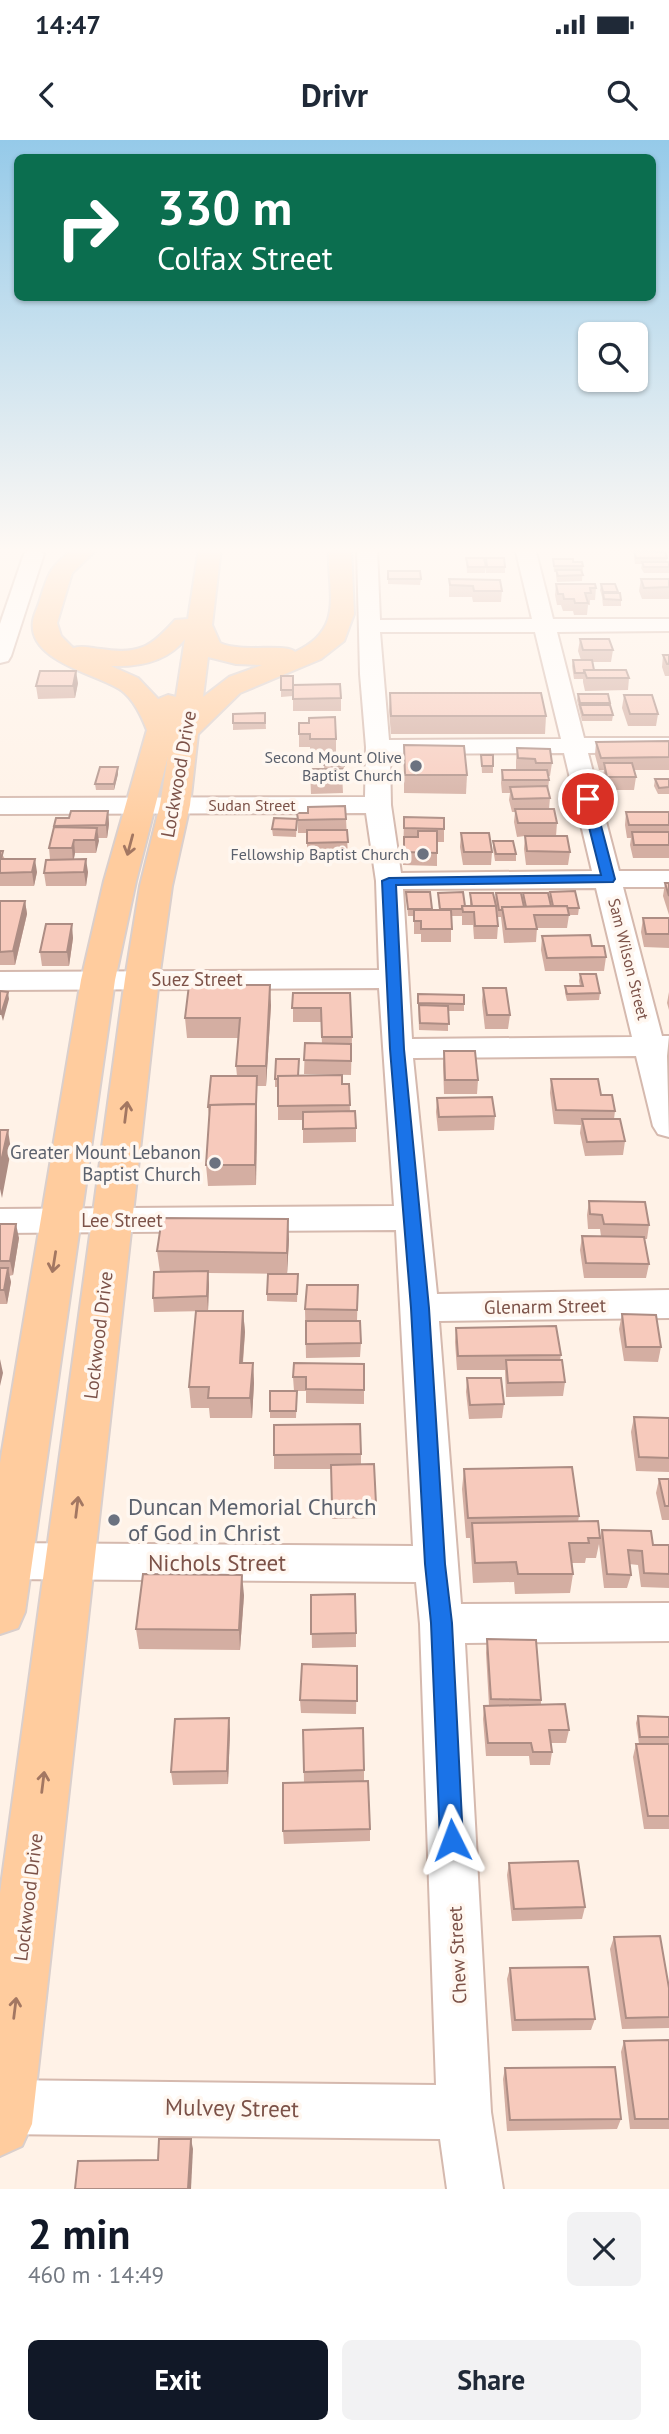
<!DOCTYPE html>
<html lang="en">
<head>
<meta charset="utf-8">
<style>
	:root { --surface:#fff; --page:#f2f2f3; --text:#1f2937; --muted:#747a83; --accent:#111827 }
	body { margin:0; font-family:"PT Sans",sans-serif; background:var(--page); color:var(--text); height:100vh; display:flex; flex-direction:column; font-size:26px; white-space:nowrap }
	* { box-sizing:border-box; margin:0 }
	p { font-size:23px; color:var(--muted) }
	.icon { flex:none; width:38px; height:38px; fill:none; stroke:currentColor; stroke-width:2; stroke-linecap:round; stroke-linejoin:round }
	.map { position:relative; height:2049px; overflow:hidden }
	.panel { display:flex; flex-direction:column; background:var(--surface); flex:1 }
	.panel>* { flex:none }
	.banner { position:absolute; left:14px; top:14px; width:642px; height:147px; border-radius:10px; box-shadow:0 2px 5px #0004; background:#0b6e4f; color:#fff; overflow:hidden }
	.fabs { position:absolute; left:578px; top:182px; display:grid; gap:14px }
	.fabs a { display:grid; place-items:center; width:70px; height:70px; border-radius:10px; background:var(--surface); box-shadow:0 2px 5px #0004; font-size:35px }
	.pin { position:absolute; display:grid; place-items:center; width:60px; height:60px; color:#fff; margin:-30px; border:4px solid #fff; border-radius:50%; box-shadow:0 2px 7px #0007 }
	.me { position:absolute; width:77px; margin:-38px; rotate:357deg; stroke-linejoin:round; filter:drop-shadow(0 0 5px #0008) }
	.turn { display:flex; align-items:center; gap:24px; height:147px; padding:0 28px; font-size:32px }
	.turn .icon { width:91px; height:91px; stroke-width:2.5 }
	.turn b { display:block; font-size:49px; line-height:60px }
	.round { display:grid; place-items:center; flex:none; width:74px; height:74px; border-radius:10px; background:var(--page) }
	.overview { display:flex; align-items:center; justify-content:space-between; height:119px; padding:0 28px }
	h1 { font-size:42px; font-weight:700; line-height:52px; color:var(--accent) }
	.button { display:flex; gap:14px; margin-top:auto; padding:14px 28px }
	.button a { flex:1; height:80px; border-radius:10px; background:var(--accent); color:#fff; font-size:28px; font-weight:700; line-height:80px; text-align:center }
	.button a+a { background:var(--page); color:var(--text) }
	.status { display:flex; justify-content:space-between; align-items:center; height:49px; padding:0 35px; background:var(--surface); direction:ltr }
	.status svg { height:19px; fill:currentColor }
	header { display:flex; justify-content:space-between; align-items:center; height:91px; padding:0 28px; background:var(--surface); font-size:32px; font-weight:700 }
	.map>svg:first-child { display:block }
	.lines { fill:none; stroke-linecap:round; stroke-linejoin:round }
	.minor-casing { stroke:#d5b9ae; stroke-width:4 }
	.major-casing { stroke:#dacfcc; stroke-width:4 }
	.minor { fill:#fff; fill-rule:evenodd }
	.major { fill:#ffcc9e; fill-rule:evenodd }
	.wall { fill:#d4aea2 }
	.shaded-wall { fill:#ad8d84 }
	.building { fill:#f7cabc; stroke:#ad8d84; stroke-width:2 }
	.oneway { stroke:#a37762 }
	.route { fill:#1a73e8; stroke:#114b97; stroke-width:2 }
	.worship-dot { fill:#6b7280; stroke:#fff7f0; stroke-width:2.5 }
	.labels { text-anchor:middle; stroke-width:7; stroke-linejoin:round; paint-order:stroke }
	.far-worship-label { font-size:16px; fill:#5b616d; stroke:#fff7f0; text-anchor:end }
	.far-street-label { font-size:16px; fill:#7c5248; stroke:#fff7f0 }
	.street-label { font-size:19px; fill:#7c5248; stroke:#fff7f0 }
	.worship-label { font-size:19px; fill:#5b616d; stroke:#fff7f0; text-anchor:end }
	.near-worship-label { font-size:23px; fill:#5b616d; stroke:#fff7f0; text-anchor:start }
	.near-street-label { font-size:23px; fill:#7c5248; stroke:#fff7f0 }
</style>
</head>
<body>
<div class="status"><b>14:47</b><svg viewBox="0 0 49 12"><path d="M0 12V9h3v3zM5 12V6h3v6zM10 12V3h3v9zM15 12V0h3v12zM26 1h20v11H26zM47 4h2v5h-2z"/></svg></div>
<header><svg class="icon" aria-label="back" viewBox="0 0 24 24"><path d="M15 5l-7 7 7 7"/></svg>Drivr<svg class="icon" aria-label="search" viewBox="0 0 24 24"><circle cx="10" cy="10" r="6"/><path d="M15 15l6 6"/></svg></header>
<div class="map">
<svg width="669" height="2049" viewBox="0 0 669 2049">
	<rect width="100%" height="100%" fill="#fff2e7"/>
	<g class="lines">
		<!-- minor casing -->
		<g class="minor-casing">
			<g id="minor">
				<path d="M34,408L44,414L11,516L8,521L0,523V484L24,414Z"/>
				<path d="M357,408H377L380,480L532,479L515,408H535L553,479H669V491L557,492L584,598H669V612L588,613L619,731H669V747H623L662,896H669L667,916L669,997L658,994L653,986L636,916L413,918L437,1154L669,1150V1178L439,1181L461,1464L669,1463V1501L465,1503L491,1972L503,2049H447L440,1999L0,1994V1940L436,1945L420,1484L416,1442L0,1439V1403L413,1406L396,1090L0,1093V1069L394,1066L379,848L0,850V832L379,830L376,741L366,673L0,674V658L365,657L366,607L360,534ZM380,492H535L561,599L389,600ZM564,613L592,731L401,733L391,665L390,614ZM596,748L632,897L412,899L403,749Z"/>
			</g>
		</g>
		<!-- major casing -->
		<g class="major-casing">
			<path id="major" d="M74,408H98L72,433L57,483L61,496L73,508C83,505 91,508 101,509C139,515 151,507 175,480L188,479L199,408H221L212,485L220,503C241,513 287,503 295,512C346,489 327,452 329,408H351L354,474L344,501L321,519L240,553L198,594L190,665L172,746L159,839L32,1984L22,2006L0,2016V1753L125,839L140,746L160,665L168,616L136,741L115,840L25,1472L18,1488L0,1494V1323L81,840L104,741L147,590C141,575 134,560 121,550C97,534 27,521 33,481C34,474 38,467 40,460C49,431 50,428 74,408ZM185,499L176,557L168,555L158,559L138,538L111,526C139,527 167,522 185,499ZM208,517L236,524L262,525L229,537L203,557Z"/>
		</g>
		<!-- minor -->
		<use href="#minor" class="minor"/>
		<!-- major -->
		<use href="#major" class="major"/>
	</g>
	<!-- wall -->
	<g class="wall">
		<path d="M606,408H621V411H607Z"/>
		<path d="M627,408H664V412L667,418L666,422H669V433H644L641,428L642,424H635L634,417V412H628Z"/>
		<path d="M466,418L486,427L485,433H467Z"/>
		<path d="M486,418L505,427V433H486Z"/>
		<path d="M553,419L573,422L583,426L582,441L557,442L556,436V432H554Z"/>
		<path d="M388,431L421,439L420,445L388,444Z"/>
		<path d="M449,439L502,451L501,462H473L472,457H449Z"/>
		<path d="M641,439H669V459H642L639,451Z"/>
		<path d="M556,444L596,448L595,460H590V465H588L587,475H574L573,471H563L561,465H557L555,455Z"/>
		<path d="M601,444L618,452V453L621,460V466H603L602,457L600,450Z"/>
		<path d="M580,499L613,510L611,522H593L594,530L629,538L628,550L585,551L583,542V539H574L572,526L573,520H581L578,511Z"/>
		<path d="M663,515H669V536H665L662,527Z"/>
		<path d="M78,543L75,558L38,559L36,546Z"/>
		<path d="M294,545L341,558V571H293V556L281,557V550Z"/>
		<path d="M390,553L546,576L545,594H391L389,571Z"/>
		<path d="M578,554L610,563L613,575L612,581H582L577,560Z"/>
		<path d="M624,555L658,574L656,586H628L622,568Z"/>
		<path d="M265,573L266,589L233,590V583Z"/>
		<path d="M299,583L336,599V612H310V607H299Z"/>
		<path d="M669,601V630H634L636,637L634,650H606L603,636L604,630H599L595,615L596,602Z"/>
		<path d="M404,605L467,635L466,654L404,653Z"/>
		<path d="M517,608L552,623L550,636H548L549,640L548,650L550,658L549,669L557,683L556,696L570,712L568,725H526L524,709L525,696L517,697L514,682L515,672H512L509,660L510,653H502L501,643L502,630H516V621Z"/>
		<path d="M325,613H344V632H342L343,653L311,654L310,629H324Z"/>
		<path d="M481,615L493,626V633H482Z"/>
		<path d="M118,627V634L114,650H96L95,644Z"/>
		<path d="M655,639H669V654H658L654,646Z"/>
		<path d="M108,671L109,684L107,698H98L96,713H75L74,719L88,732L86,746H46L44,733L50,719L49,708L54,686L69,678Z"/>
		<path d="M626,672H669V718H633L630,705L631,698H627L625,685Z"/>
		<path d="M297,673L346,679L348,716H307V693H298Z"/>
		<path d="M404,677L444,689V702H437V726L403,725Z"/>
		<path d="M297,679L296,697L273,696L272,689Z"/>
		<path d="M461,693L492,712L491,725H463L460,707Z"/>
		<path d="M493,701L516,714V721H495L493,708Z"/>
		<path d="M0,711L5,719L37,732L34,746H0Z"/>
		<path d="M665,743H669V775L663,756Z"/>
		<path d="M406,752H430L432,770H439L438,753L465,766H470V753L498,786L497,799H474L473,785H462V776H451V802H421V794H414V776H408Z"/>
		<path d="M550,752L579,768L578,775H569L567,788H537L536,802L504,803L501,777H498L495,760L496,753L522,759L523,753L549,758Z"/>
		<path d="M25,761L27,774L15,825H0V763Z"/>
		<path d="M643,778H669V808L644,807L641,792Z"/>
		<path d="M542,796L592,806L606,817L604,831H545L541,810Z"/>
		<path d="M73,798L69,826H42L40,812Z"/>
		<path d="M580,834L600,853L599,860L567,861L565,853V846H580L579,841Z"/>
		<path d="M483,848L510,875L508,889H485L482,862Z"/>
		<path d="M669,852V870L667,863Z"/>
		<path d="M293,853H350L352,897L351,935L304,934L305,903L322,904L321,882H293Z"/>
		<path d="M418,854L464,864V871H448V891L419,890Z"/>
		<path d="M271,865L266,946H257L256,1045L208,1046L206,1025L209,975L208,967L237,936L236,926L238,898H187L185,878Z"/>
		<path d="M444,911L478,940L477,954H444L443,925Z"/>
		<path d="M299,936L342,944H349L350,971L356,988V1002L303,1003V980H278V947H275V939Z"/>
		<path d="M551,939L601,955L615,971L614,979L625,1001L623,1015L585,1016L580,993L581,985L554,984L550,953Z"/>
		<path d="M437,958L495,976L494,990L438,991L436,972Z"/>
		<path d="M589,1061L649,1085L647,1099H644L649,1124L646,1138H584L580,1110L582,1096H601L600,1089H588L587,1075Z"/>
		<path d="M0,1084L19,1098L13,1135L9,1136L11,1142L7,1164H0Z"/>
		<path d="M289,1099L287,1134L208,1133L209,1145L208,1171L154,1172L153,1158L160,1132L157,1111Z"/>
		<path d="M298,1134L297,1162L267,1161V1154Z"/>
		<path d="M358,1145L357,1181L361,1203L360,1217L306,1218L305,1169Z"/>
		<path d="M243,1171L245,1192L243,1223H253L254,1243L252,1278H210L209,1268H191L189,1247Z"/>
		<path d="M622,1174L661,1207L658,1222L624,1221L619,1189Z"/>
		<path d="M456,1188L561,1215L560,1220L565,1242L563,1256L506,1257L505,1230H457L455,1202Z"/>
		<path d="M364,1224V1264L306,1263V1251H297L296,1278H270V1251H294L293,1237Z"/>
		<path d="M467,1238L504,1264L502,1278L469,1279L466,1252Z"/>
		<path d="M634,1277L669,1278V1332L636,1331L631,1292Z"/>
		<path d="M361,1314V1325L376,1364V1378L332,1379L331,1329H274V1315Z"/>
		<path d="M464,1329L579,1376L578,1382L600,1398L602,1390L653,1405H669V1448L641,1447L638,1425L629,1424L631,1435L627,1448H604L599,1404L596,1418H586L585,1423H572L573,1434L570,1453L515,1454L514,1442L473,1443L470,1398H466L462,1349Z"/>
		<path d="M659,1339H669V1380H662L656,1353Z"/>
		<path d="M244,1455L240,1510L139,1509L136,1489Z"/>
		<path d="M311,1455L356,1493V1507L312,1508Z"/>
		<path d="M487,1499L541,1560V1565L569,1590L566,1603H551L552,1612L550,1625H530L529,1616H486L483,1579L484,1566H489L486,1513Z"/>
		<path d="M357,1526L356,1574L301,1573L300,1560Z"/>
		<path d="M638,1576L669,1577V1689H644L633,1617L636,1604H666H639L636,1583Z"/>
		<path d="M303,1590L364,1630V1641L370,1689V1701L284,1704L283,1691L304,1643Z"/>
		<path d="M230,1591L228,1644L173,1645L171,1632Z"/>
		<path d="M509,1723L585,1767L582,1779L512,1781L507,1735Z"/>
		<path d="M614,1797L669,1848V1888L622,1889L610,1809Z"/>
		<path d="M510,1828L595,1879L591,1890L512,1891L507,1839Z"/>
		<path d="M669,1900V1989H630L621,1912L624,1901Z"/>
		<path d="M505,1928L621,1979L617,1989L507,1991L503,1939Z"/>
	</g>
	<!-- shaded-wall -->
	<g class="shaded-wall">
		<path d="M76,531L78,543L75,558L73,546Z"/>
		<path d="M118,627V634L114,650V644Z"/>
		<path d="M108,671L109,684L107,698L106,685Z"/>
		<path d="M97,688L99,701L96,713L95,700Z"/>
		<path d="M74,700L75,713L73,722L72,708Z"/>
		<path d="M35,719L37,732L34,746L32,732Z"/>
		<path d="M86,719L88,732L86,746L84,732Z"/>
		<path d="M25,761L27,774L15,825L13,811Z"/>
		<path d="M72,784L73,798L69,826L67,812Z"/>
		<path d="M270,845L271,865L266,946V926Z"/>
		<path d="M8,852L9,859L3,881L1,874Z"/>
		<path d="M257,936V985L256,1045L255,1025Z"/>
		<path d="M8,990L11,1010L2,1058L0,1049V1026Z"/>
		<path d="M288,1079L289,1099L287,1134V1113Z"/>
		<path d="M16,1084L19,1098L13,1135L10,1121Z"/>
		<path d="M8,1128L11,1142L7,1164L4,1150Z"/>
		<path d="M208,1131L209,1145L208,1171L207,1156Z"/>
		<path d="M243,1171L245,1192L241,1243L240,1223Z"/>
		<path d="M0,1219L3,1233L0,1246Z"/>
		<path d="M253,1223L254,1243L252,1278L250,1258Z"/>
		<path d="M242,1435L244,1455L240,1510L239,1490Z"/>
		<path d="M229,1578L230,1591L228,1644L227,1631Z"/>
		<path d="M191,1999L193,2009L191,2049H188Z"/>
	</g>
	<!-- building -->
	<g class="building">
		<path d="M634,411L665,412L667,418H636Z"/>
		<path d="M466,418H484L486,427H468Z"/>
		<path d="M486,418H504L505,427H487Z"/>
		<path d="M553,419H573V422H582L583,426H554Z"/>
		<path d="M642,422H669V427H644Z"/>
		<path d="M556,430H581L583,435L558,436Z"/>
		<path d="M388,431H420L421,439H388Z"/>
		<path d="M449,439L500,440L502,451H474L473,446L450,445Z"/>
		<path d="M641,439H669V447L644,448Z"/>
		<path d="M556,444H595L596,448H590L591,453H585L588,463H575L574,459H564L563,454H558Z"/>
		<path d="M601,444H615L618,452H603Z"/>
		<path d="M603,453H620L621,460L604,459Z"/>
		<path d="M580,499H609L613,510H583Z"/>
		<path d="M663,515H669V524H667Z"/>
		<path d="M573,520H592L594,530H584V533H575Z"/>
		<path d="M584,530H626L629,538H587Z"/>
		<path d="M40,531H76L73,546H36Z"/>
		<rect x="281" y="536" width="12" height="14"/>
		<path d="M340,544L341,558L293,559V545Z"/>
		<path d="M390,553H541L546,576H391Z"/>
		<path d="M578,554H608L610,563H580Z"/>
		<path d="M624,555H652L658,574H630Z"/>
		<path d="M580,565H610L613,575H583Z"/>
		<path d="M265,573V583H233V574Z"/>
		<path d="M335,577L336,599H310V594H299V583H309V578Z"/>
		<path d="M669,601V617L601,618L596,602Z"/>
		<path d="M404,605L464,606L467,635H405Z"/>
		<path d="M517,608L550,609L552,623H536L535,619L518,618Z"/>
		<path d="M325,613H344V626L324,625Z"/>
		<path d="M481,615H493V626H482Z"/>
		<path d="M604,623H632L636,637H607Z"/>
		<path d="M100,627H118L114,644H95Z"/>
		<path d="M310,629H342L343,640L311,641Z"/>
		<path d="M502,630H547L549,640H503Z"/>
		<path d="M655,639H669V647L659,648Z"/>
		<path d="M547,646L550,658L513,659L510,647Z"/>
		<path d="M345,666L346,679L298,680L297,673H308V667Z"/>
		<path d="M515,669H554L557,683H518Z"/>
		<path d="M71,671H108L106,685L54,686L56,678H69Z"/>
		<path d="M626,672H669V685H629Z"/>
		<path d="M404,677L444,678V689L404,688Z"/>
		<path d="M274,678L297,679L296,690L272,689Z"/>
		<path d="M54,687L97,688L95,700H74L72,708H49Z"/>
		<path d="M307,690H347L348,702L307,703Z"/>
		<path d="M418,691H437V713L404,712V697H418Z"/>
		<path d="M632,692H669V705H634Z"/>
		<path d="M461,693H489L492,712H464Z"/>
		<path d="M525,696H567L570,712L527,711Z"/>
		<path d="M493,701H513L516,714H496Z"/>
		<path d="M0,711H3L1,719H35L32,732L0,733Z"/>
		<path d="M86,719L84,732L44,733L46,720Z"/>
		<path d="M665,743H669V756Z"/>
		<path d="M575,751L579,768H567V766H553L550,752Z"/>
		<path d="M406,752H430L432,769H408Z"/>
		<path d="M463,752L465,766H462V769H440L438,753Z"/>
		<path d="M470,753H493L496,766H472Z"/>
		<path d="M496,753H521L524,767H502V770H499Z"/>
		<path d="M523,753H548L551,766L526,767Z"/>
		<path d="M0,761H25L13,811L0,812Z"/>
		<path d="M462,766H496L498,786H475L474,772H463Z"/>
		<path d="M567,766L569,775H534L537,789H506L502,767Z"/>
		<path d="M414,770H451L452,789H421V781H414Z"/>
		<path d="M643,778H669V794H646Z"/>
		<path d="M46,784H72L67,812H40Z"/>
		<path d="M590,795L592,806H604L606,817L547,818L542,796Z"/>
		<path d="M580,834H596L600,853L567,854L565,846H583Z"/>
		<path d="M189,845H270L266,926H236L240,878H185Z"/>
		<path d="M483,848H506L510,875H487Z"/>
		<path d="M0,851L8,852L1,874H0Z"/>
		<path d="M293,853H350L352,897H322L321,868H292Z"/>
		<path d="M418,854L464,855V864L418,863Z"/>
		<path d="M419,865L448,866L449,884L420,883Z"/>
		<path d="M305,903L351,904V921L304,920Z"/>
		<path d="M444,911H475L478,940H445Z"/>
		<path d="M276,919H299L298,936H278V939H275Z"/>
		<path d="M342,935V944H349L350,965L278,966V936Z"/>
		<path d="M211,936H257L256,964L210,965V967H208Z"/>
		<path d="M551,939H598L601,955H612L615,971L556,970Z"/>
		<path d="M492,957L495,976L439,977L437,958Z"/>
		<path d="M256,964L255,1025H206L210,965Z"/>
		<path d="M355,971L356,988L303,989V972Z"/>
		<path d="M582,979H620L625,1001L587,1002Z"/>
		<path d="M0,990H8L0,1026Z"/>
		<path d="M589,1061L645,1062L649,1085L604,1084L602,1075L590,1074Z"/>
		<path d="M162,1078L288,1079L287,1113L157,1111Z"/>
		<path d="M0,1084H16L10,1121H0Z"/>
		<path d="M582,1096L644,1097L649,1124L586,1123Z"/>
		<path d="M0,1128H8L4,1150H0Z"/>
		<path d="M208,1131L207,1156L153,1158L154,1132Z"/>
		<path d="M268,1134H298L297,1154H267Z"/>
		<path d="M307,1145H358L357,1170L305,1169Z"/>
		<path d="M196,1171H243L240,1223H253L250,1258H208L209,1247H189Z"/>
		<path d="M622,1174L656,1175L661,1207H626Z"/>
		<path d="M306,1181H360L361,1203L306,1204Z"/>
		<path d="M556,1186L561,1215L458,1216L456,1188Z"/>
		<path d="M506,1220H562L565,1242L508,1243Z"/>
		<path d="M294,1223L364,1224V1250L306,1249V1237H293Z"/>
		<path d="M467,1238H501L504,1264L470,1265Z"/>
		<path d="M270,1251H297L296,1271H270Z"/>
		<path d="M634,1277L669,1278V1318L639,1317Z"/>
		<path d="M360,1284L361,1314L274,1315V1285Z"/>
		<path d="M374,1324L376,1364L332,1365L331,1325Z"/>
		<path d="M572,1327L579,1376L468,1378L464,1329Z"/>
		<path d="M659,1339H669V1366H665Z"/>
		<path d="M598,1381L600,1398H588L589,1403H569L573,1434H518L516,1422L475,1423L472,1383Z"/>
		<path d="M602,1390L651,1391L653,1405H669V1434L644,1433L642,1411L628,1410L631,1435L607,1434Z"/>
		<path d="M143,1434L242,1435L239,1490L136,1489Z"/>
		<path d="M355,1454L356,1493L311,1494V1455Z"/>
		<path d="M487,1499L536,1500L541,1560L491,1559Z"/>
		<path d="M302,1524L357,1526V1561L300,1560Z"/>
		<path d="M565,1564L569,1590H549L552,1612H533L531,1603H488L484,1566Z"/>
		<path d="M638,1576L669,1577V1597H640Z"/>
		<path d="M229,1578L227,1631L171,1632L175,1579Z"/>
		<path d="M363,1588L364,1630L304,1632L303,1590Z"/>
		<path d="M636,1604H669V1676H648Z"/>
		<path d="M368,1641L370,1689L283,1691V1643Z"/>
		<path d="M578,1721L585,1767L514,1769L509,1723Z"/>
		<path d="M660,1796L669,1848V1877L626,1878L614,1797Z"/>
		<path d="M588,1827L595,1879L515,1880L510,1828Z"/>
		<path d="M669,1900V1979H635L624,1901Z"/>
		<path d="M615,1927L621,1979L510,1980L505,1928Z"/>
		<path d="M159,1999H191L188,2049H75L78,2021L158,2020Z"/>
	</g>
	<!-- one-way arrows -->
	<defs><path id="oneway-shaft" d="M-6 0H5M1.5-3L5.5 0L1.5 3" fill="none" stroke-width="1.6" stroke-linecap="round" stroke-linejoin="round" transform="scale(1.75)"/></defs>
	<g class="oneway">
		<use href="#oneway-shaft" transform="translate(130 705) rotate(105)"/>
		<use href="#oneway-shaft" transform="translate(126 972) rotate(-83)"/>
		<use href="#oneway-shaft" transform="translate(54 1122) rotate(99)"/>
		<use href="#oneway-shaft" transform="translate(77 1367) rotate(-83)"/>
		<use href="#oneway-shaft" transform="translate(43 1642) rotate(-83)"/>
		<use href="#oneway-shaft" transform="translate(15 1868) rotate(-83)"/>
	</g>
	<!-- sky -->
	<linearGradient id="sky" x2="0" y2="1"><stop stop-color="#95cae9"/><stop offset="0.59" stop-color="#fff9f4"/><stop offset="1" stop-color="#fff9f4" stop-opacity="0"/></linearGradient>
	<rect width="669" height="695" fill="url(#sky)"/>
	<!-- route -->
	<path class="route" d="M588,656L594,659L615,739L613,742L396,745L404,909L429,1168L445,1424L452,1483L463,1700L460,1709L452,1712L443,1709L440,1700L431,1483L425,1424L411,1168L390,909L382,741L389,738L601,735L582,659Z"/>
	<!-- markers -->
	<g class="worship-dot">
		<circle cx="416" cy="626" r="7"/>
		<circle cx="423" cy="714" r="7"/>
		<circle cx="215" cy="1023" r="7"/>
		<circle cx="114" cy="1380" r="7"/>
	</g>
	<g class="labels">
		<!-- far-worship labels -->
		<g class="far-worship-label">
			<text x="402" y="623">Second Mount Olive<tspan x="402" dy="18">Baptist Church</tspan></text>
			<text x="409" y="720">Fellowship Baptist Church</text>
		</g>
		<!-- far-street labels -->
		<g class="far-street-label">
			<text x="252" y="671">Sudan Street</text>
			<text transform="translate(629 819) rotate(76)" y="6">Sam Wilson Street</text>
		</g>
		<!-- street labels -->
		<g class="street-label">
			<text transform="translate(178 634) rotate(-80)" y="7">Lockwood Drive</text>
			<text x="197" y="846">Suez Street</text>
			<text x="122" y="1087">Lee Street</text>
			<text transform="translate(545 1166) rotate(-1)" y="7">Glenarm Street</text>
			<text transform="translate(98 1195) rotate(-83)" y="7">Lockwood Drive</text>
			<text transform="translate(28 1757) rotate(-83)" y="7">Lockwood Drive</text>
			<text transform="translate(457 1815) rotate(-93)" y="7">Chew Street</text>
		</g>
		<!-- worship labels -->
		<g class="worship-label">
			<text x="201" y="1019">Greater Mount Lebanon<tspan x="201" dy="22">Baptist Church</tspan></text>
		</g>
		<!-- near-worship labels -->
		<g class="near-worship-label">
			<text x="128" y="1375">Duncan Memorial Church<tspan x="128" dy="26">of God in Christ</tspan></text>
		</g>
		<!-- near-street labels -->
		<g class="near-street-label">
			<text x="217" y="1431">Nichols Street</text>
			<text transform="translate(232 1968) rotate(1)" y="8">Mulvey Street</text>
		</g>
	</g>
</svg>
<div class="fabs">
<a><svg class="icon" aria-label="search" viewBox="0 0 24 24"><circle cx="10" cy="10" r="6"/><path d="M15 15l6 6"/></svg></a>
</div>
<div class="pin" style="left:588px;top:659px;background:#d93025"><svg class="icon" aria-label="arrive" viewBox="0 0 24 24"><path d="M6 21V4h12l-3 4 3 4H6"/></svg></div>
<svg class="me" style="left:452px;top:1700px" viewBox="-20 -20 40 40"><path d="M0-17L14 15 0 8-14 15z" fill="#1a73e8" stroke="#fff" stroke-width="4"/></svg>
<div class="banner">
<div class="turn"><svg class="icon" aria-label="right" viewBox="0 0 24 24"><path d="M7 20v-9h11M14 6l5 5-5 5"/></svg><div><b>330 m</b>Colfax Street</div></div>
</div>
</div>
<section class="panel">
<div class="overview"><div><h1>2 min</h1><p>460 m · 14:49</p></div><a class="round"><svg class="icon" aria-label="close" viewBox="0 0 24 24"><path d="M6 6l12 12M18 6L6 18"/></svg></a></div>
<div class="button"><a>Exit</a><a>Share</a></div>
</section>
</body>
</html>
